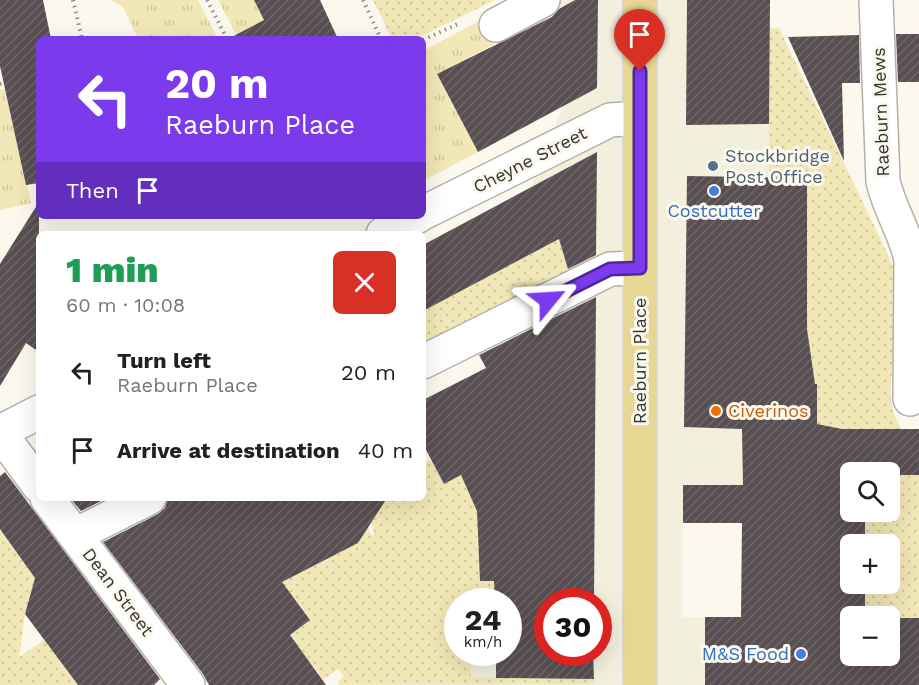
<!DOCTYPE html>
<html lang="en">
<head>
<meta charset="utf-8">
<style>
	:root { --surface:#fff; --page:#f6f6f6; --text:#202124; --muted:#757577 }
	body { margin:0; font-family:"Work Sans",sans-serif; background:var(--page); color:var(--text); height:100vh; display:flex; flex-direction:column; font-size:22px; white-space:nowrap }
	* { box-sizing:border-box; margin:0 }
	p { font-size:20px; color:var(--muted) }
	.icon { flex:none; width:33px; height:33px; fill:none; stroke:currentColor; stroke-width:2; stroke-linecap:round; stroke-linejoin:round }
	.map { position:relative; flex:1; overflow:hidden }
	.panel { position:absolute; left:36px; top:231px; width:390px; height:270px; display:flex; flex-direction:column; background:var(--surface); border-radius:9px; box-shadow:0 6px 24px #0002 }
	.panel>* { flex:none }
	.hud { position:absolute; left:36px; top:36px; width:390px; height:183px; border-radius:9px; box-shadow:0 6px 24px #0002; background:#7c3aed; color:#fff; overflow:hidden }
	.fabs { position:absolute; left:840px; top:462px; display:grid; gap:12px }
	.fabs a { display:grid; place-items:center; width:60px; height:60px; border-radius:9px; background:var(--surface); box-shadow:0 6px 24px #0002; font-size:30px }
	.speed { position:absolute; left:444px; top:588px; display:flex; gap:12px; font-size:30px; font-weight:700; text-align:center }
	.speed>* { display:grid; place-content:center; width:78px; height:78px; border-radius:50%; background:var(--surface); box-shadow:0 6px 24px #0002; line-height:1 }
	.speed small { font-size:15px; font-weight:400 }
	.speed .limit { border:9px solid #d22; background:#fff; color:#111 }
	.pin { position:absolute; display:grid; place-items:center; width:51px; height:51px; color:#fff; margin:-62px -26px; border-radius:50% 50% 50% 0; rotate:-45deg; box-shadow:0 0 6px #0007 }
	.pin .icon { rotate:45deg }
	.me { position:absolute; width:66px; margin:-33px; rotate:63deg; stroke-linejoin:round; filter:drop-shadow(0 0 4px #0008) }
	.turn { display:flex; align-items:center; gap:21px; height:126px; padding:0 30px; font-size:27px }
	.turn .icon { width:78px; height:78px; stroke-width:2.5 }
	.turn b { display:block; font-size:42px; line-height:51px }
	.then { display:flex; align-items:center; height:57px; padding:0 30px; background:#0003; gap:12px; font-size:22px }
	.round { display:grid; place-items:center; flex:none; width:63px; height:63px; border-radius:9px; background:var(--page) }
	.overview { display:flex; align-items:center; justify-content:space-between; height:102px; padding:0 30px }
	h1 { font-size:36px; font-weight:800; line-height:45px; color:#1e9e55 }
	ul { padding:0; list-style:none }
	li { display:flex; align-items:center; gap:18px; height:78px; padding:0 30px }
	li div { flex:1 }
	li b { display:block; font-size:22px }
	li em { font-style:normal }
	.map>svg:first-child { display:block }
	.built { fill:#f3efdd; fill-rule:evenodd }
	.grass { fill:url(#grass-tufts) }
	.garden { fill:url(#garden-dots) }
	.building { fill:url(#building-hatch); fill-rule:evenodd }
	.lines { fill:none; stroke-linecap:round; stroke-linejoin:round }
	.minor-casing { stroke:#b3b1a7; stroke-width:36 }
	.major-casing { stroke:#d7d7d6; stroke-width:36 }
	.path { stroke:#918f88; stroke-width:4; stroke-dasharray:1.5 4.5; stroke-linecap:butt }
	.minor { stroke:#fff; stroke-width:33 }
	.major { stroke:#e6d794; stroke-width:33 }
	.route-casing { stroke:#51269a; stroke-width:15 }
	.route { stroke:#7c3aed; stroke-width:10 }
	.service-dot { fill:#5c6f8a; stroke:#fbf8ee; stroke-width:2 }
	.shop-dot { fill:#3f7fe0; stroke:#fbf8ee; stroke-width:2 }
	.food-dot { fill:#e8710a; stroke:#fbf8ee; stroke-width:2 }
	.labels { text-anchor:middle; stroke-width:6; stroke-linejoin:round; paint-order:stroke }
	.street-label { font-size:18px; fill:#363531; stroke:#fbf8ee }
	.service-label { font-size:18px; fill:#4e5e75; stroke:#fbf8ee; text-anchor:start }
	.shop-label { font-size:18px; fill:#366cbe; stroke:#fbf8ee }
	.food-label { font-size:18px; fill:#c56008; stroke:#fbf8ee; text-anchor:start }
</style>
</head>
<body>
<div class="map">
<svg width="919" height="685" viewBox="0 0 919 685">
	<defs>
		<pattern id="grass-tufts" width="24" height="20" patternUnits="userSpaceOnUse" patternTransform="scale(1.5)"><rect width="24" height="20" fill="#f2e7b6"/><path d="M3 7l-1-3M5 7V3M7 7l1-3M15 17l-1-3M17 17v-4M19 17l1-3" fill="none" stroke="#d0c79d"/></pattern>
		<pattern id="garden-dots" width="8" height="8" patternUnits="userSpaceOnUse" patternTransform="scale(1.5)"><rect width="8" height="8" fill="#f2e7b6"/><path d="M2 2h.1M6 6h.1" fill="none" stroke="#d0c79d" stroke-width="1.8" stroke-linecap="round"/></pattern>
		<pattern id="building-hatch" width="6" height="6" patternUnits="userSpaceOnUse" patternTransform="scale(1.5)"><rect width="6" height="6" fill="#594f53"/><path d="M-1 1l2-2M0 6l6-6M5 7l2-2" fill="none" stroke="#6e6669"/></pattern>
	</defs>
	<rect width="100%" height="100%" fill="#fbf8ee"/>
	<!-- built -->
	<path class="built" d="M542,0H765L770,11L767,428L817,475L683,523L682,617H850V656H890V617H919V685H420L413,660L423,493L498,492L553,342L559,239L532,186L563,106L522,29ZM458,602H508V652H458ZM548,602H598V652H548Z"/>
	<!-- grass -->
	<g class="grass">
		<path d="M111,0H198L218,39H138L123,7Z"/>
		<path d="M218,0H254L264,20L235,39L233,36L236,34Z"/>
		<path d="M481,20L494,44L437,75L478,152L423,181V51Z"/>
		<path d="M5,89L31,203L0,210V90Z"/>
	</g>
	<!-- garden -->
	<g class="garden">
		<path d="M373,0H495L415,39H392Z"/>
		<path d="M770,28H779L903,286C903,295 905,306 904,315C900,354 877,391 902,429H817V384H767L807,279V210L768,209Z"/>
		<path d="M559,239L569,274L423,348V311Z"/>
		<path d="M431,460L444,484L461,475L497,530H477V550H498L480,556V581H497L495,601L458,602V652L494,653L471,654V677L594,679L593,684L339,685L337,682L344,677L338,669L323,680L311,663L308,665L283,641L310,620L298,603L194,562L310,568L350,547L354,499L372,536L374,534L371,522L387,498H423V493H428L423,482V464Z"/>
		<path d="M894,475H919V618L860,616L861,607L865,598V584H890V544H865V534H811L743,523L894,522Z"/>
		<path d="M0,529L37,578L34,581L25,614L19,657L44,640L78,685H0Z"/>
	</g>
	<!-- building -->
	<g class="building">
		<path d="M0,0H43L51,39H39V183L26,185L0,66Z"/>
		<path d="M254,0H320L338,39H228L264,20Z"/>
		<path d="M575,0H598L597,88L478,152L437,74L552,17L559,9Z"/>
		<path d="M687,0H770L769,124L686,125Z"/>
		<path d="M896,34H919V82H898Z"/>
		<path d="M859,35L860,83H842L844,161L788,37Z"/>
		<path d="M597,152L596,255L568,269L559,239L423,311V245Z"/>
		<path d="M687,176L807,178V329L815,384H817V424L842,429H919V475H894V522H865V544H850V584H865V616H850V656H890V618H919V685H705V617H741L742,523H683V485H743L742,429L684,427ZM850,472H890V512H850Z"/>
		<path d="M39,202V352L26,343L0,386V264Z"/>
		<path d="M596,297L594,602H548V652H593L594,679L496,678V652H508V602H495L494,581H480L477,511L461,475L444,484L423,444V400L486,368L479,355Z"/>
		<path d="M5,472L160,679L154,685H78L25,614L35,578L0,529V476Z"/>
		<path d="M70,498H107L81,511Z"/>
		<path d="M168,498H387L358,543L282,582L310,620L290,635L326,685H209L203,674L103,542L158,514L165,508Z"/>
	</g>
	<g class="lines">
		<!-- minor casing -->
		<g class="minor-casing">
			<g id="minor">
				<path d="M876,0L883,181C889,209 906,233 911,260L910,399"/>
				<path d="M496,25L543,0"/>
				<path d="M423,213L610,120L640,118"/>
				<path d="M383,234L418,216"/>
				<path d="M423,362L610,269L640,268"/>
				<path d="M0,432L39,412"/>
				<path d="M0,433L39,486"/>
				<path d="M47,498L188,685"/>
				<path d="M75,535L149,498"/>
			</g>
		</g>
		<!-- major casing -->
		<g class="major-casing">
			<path id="major" d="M640,0V685"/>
		</g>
		<!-- path -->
		<g class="path">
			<path d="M73,0L82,39"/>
			<path d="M207,0L227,39"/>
			<path d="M363,0L381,39"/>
			<path d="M423,40L460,23"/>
			<path d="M0,84L4,83"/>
		</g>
		<!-- minor -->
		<use href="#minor" class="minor"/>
		<!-- major -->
		<use href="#major" class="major"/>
	</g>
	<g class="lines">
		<!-- route casing -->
		<g class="route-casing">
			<path id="route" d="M548,300L610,269L640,268V71"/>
		</g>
		<!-- route -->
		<use href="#route" class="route"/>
	</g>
	<!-- markers -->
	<circle class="service-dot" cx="713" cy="166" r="6"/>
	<g class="shop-dot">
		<circle cx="714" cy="191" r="6"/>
		<circle cx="801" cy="654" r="6"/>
	</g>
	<circle class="food-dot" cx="716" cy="411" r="6"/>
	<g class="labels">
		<!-- street labels -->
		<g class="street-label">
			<text transform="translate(881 112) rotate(-92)" y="6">Raeburn Mews</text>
			<text transform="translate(530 160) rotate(-27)" y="6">Cheyne Street</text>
			<text transform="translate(640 361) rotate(-90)" y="6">Raeburn Place</text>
			<text transform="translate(118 592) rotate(53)" y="6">Dean Street</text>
		</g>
		<!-- service labels -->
		<g class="service-label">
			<text x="725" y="162">Stockbridge<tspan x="725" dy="21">Post Office</tspan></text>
		</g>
		<!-- shop labels -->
		<g class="shop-label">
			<text x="714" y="217">Costcutter</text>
			<text x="789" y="660" text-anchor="end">M&amp;S Food</text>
		</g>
		<!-- food labels -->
		<g class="food-label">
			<text x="728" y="417">Civerinos</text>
		</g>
	</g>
</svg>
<div class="fabs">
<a><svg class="icon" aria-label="search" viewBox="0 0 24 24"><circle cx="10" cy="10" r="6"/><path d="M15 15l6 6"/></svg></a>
<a>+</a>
<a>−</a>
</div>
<div class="speed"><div>24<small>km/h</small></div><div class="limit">30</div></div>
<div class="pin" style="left:640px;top:71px;background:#d93025"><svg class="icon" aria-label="arrive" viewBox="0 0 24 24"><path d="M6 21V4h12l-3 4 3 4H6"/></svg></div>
<svg class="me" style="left:548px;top:300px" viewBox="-20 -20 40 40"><path d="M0-17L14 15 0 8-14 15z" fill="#7c3aed" stroke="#fff" stroke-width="4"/></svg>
<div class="hud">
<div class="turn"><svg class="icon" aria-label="left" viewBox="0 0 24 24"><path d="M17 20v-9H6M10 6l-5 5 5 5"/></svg><div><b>20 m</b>Raeburn Place</div></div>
<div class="then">Then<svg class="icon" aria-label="arrive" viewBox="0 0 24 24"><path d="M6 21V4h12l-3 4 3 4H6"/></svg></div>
</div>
<section class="panel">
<div class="overview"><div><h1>1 min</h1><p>60 m · 10:08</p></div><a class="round" style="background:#d93025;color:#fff"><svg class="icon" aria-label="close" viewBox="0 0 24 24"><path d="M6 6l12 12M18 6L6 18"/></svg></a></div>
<ul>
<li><svg class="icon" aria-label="left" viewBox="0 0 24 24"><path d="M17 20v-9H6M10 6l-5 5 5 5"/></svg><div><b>Turn left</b><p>Raeburn Place</p></div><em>20 m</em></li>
<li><svg class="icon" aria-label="arrive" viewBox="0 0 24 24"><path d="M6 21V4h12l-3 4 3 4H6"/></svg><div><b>Arrive at destination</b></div><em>40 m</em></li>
</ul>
</section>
</div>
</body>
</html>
